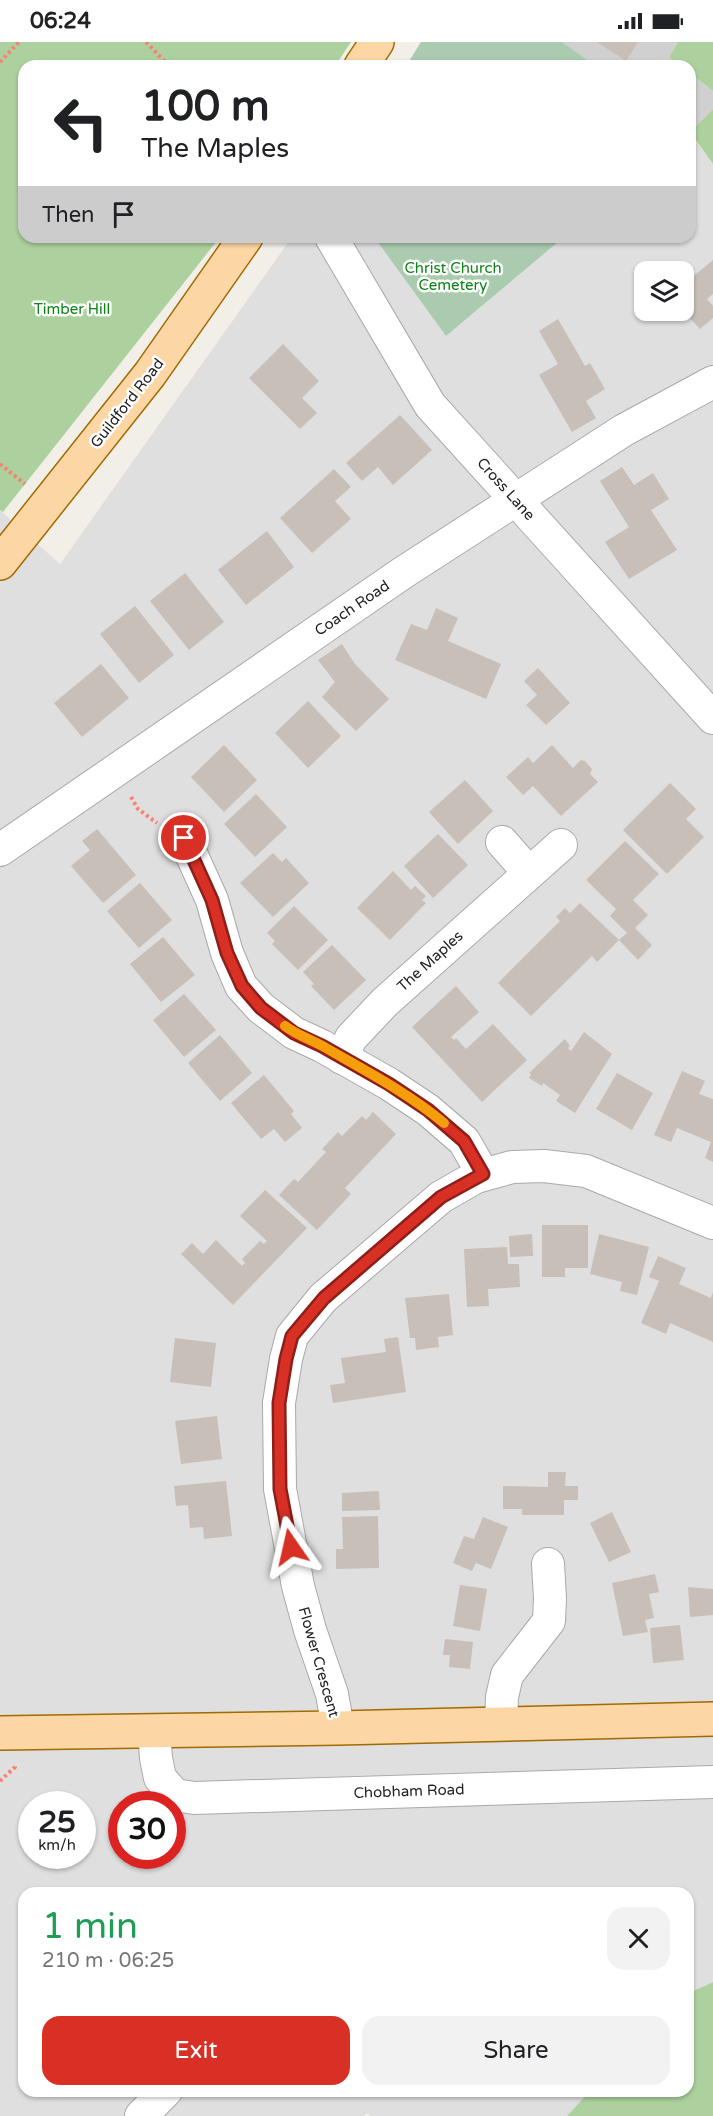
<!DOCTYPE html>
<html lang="en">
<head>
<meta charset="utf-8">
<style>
	:root { --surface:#fff; --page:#f2f2f2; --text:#202124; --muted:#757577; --accent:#d93025 }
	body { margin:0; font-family:"Varela Round",sans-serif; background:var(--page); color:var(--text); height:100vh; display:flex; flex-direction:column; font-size:22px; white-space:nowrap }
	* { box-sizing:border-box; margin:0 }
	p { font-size:20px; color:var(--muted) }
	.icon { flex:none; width:33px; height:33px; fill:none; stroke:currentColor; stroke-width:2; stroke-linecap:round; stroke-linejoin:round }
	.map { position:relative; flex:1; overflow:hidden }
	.drawer { position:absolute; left:18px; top:1845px; width:676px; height:210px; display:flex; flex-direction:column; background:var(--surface); border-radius:18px; box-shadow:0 2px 4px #0004 }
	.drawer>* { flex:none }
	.hud { position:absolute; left:18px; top:18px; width:678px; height:183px; border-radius:18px; box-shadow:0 2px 4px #0004; background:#fff; color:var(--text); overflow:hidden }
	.tools { position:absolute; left:634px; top:219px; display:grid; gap:12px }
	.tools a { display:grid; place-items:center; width:60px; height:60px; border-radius:12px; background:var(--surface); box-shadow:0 2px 4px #0004; font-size:30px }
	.speed { position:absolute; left:18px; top:1749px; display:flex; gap:12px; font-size:30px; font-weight:700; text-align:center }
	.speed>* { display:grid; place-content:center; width:78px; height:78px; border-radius:50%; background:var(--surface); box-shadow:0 2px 4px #0004; line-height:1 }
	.speed small { font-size:15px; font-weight:400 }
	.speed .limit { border:9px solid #d22; background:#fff; color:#111 }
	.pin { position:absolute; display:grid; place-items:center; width:51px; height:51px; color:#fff; margin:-26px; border:3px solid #fff; border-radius:50%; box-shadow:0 2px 6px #0007 }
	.me { position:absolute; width:66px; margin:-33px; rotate:349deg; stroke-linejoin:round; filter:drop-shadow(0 0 4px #0008) }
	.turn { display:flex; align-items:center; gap:21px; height:126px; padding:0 24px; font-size:27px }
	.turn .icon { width:78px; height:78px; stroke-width:2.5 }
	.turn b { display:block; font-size:42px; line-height:51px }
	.then { display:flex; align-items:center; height:57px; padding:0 24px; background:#0003; gap:12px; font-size:22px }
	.round { display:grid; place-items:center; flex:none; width:63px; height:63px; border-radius:18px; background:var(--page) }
	.head { display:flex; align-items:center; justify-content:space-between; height:102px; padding:0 24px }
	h1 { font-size:36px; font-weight:600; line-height:45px; color:#1e9e55 }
	.button { display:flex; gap:12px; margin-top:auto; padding:12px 24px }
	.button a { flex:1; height:69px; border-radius:18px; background:var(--accent); color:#fff; font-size:24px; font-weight:600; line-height:69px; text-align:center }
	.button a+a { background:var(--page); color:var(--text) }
	.status { display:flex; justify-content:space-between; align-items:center; height:42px; padding:0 30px; background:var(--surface); direction:ltr }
	.status svg { height:16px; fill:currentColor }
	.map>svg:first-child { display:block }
	.residential { fill:#e0dfdf; fill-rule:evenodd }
	.religious { fill:#d0d0d0 }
	.forest { fill:#add19e }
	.cemetery { fill:#aacbaf }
	.building { fill:#c7bfb8 }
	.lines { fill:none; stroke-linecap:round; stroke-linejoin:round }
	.minor-casing { stroke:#a9a9a9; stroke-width:34 }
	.primary-casing { stroke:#a06b00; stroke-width:36 }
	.path { stroke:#fa8072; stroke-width:4; stroke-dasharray:3 3; stroke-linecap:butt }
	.minor { stroke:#fff; stroke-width:32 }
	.primary { stroke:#fcd6a4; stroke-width:33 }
	.route-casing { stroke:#8d1f18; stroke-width:15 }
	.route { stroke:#d93025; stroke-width:10 }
	.slow { stroke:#f59e0b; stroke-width:10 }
	.labels { text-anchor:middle; stroke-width:5; stroke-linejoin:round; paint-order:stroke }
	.park-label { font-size:15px; fill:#0c8416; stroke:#fff }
	.street-label { font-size:15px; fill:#222; stroke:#fff }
</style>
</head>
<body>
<div class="status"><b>06:24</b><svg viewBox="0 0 49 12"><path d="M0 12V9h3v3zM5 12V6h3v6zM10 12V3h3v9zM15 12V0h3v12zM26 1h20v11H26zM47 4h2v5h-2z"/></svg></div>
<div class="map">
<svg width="713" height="2074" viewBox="0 0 713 2074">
	<rect width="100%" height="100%" fill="#f2efe9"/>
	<!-- residential -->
	<path class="residential" d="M690,91L713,122V1940L689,1951L688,1851H24V2049H590L567,2074H371L367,2071L364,2074H0V468L60,522L292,195H374L446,294L564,195H690ZM645,230H684V268H645ZM32,1762H82V1814H32ZM122,1762H172V1814H122Z"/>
	<!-- religious -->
	<g class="religious">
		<path d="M562,0H678L669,15L680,24H596Z"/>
		<path d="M690,31L713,49V67L690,90Z"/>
	</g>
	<!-- forest -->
	<g class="forest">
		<path d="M0,0H351L335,24H24V195H220L3,470L0,468Z"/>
		<path d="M678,0H713V49L690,31V24H680L669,15Z"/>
		<path d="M713,67V122L690,90Z"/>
		<path d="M713,1940V2074H567L590,2049H688L689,1951Z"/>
	</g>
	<!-- cemetery -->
	<g class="cemetery">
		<path d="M421,0H562L596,24H406Z"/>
		<path d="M374,195H564L446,294Z"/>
	</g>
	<!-- building -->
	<g class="building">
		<path d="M597,0H638L626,19Z"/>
		<path d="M713,218V252L707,257L713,264V276L700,287L687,273L680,278L673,268H684V242Z"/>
		<path d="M558,277L585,324L590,321L605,347L586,359L596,376L572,390L539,333L558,322L539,289Z"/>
		<path d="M283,302L319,339L302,356L317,371L300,387L249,336Z"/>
		<path d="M400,373L432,408L393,443L378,425L362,439L346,421Z"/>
		<path d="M622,425L634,443L653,431L669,457L651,468L677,508L629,537L605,500L629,485L600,439Z"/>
		<path d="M334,427L351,445L335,459L351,477L312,511L280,476Z"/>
		<path d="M267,489L294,525L246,563L218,528Z"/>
		<path d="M185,531L224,580L189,608L150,559Z"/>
		<path d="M135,564L174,613L139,641L100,592Z"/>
		<path d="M436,566L458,576L448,599L501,622L486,657L395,618L411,582L427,588Z"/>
		<path d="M342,602L355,622L389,657L356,689L322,655L335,640L318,618Z"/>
		<path d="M101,622L129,656L82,695L54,661Z"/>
		<path d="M538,626L570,661L546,683L526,663L537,653L524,639Z"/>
		<path d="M308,659L341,694L308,726L275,691Z"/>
		<path d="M224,703L257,738L224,770L191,735Z"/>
		<path d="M552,703L573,726L581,718L585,719L592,727L590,732L598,740L561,774L533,744L523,753L506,735L528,715L533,721Z"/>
		<path d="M465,738L493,769L458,802L429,770Z"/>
		<path d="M670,741L696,767L686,777L704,795L667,832L623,788Z"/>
		<path d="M256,752L287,785L255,815L224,782Z"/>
		<path d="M97,787L136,833L103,861L71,824L90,808L82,799Z"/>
		<path d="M438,792L468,823L433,856L404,824Z"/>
		<path d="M625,799L659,832L633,858L648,873L635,886L652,903L638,918L619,898L627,891L610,874L616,867L586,838Z"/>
		<path d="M273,811L282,820L286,816L309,841L273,875L240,841Z"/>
		<path d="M393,829L411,848L415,844L426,854L422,858L426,861L390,898L357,866Z"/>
		<path d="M140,841L172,878L139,906L107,869Z"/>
		<path d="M580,861L619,898L597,920L592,914L531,974L498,941L560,879L556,875L565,866L570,871Z"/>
		<path d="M294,864L328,898L298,928L272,902L275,899L267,891Z"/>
		<path d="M163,895L195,933L161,960L130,922Z"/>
		<path d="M332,903L366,938L334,968L311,944L314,942L303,930Z"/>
		<path d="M456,944L479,970L451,995L454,998L456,996L466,1007L493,982L527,1018L482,1060L412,985Z"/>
		<path d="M184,952L216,988L184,1015L153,978Z"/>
		<path d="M584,990L612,1012L575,1071L556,1059L560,1053L543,1041L542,1044L529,1036L531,1032L529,1031L565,997L570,1004L568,1006L571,1009Z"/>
		<path d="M220,993L252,1031L220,1059L188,1021Z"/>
		<path d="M682,1029L705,1039L699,1052L713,1057V1120L705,1116L711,1100L677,1086L671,1100L654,1093Z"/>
		<path d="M617,1031L653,1051L632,1088L596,1067Z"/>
		<path d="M264,1033L294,1069L291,1072L302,1086L285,1100L274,1087L261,1097L231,1061Z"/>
		<path d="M373,1070L396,1092L345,1146L351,1152L317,1188L279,1153L294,1137L298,1140L326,1110L322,1107L338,1090L342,1094L362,1074L366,1078Z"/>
		<path d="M265,1148L307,1186L233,1263L181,1212L192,1201L203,1212L216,1198L242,1224L245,1221L242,1217L260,1199L264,1202L267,1199L240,1174Z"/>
		<path d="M542,1183H588V1226H565V1235H542Z"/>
		<path d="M532,1192L533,1214L510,1215L509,1194Z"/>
		<path d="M599,1192L649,1205L637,1253L620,1249L622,1240L590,1232Z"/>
		<path d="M507,1205L508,1222H519L520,1245L488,1247L489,1264L467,1265L464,1207Z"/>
		<path d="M658,1214L686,1226L679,1242L711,1256L713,1250V1300L670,1281L666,1292L641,1281L659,1239L649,1235Z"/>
		<path d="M449,1252L453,1293L438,1295L439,1305L416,1308L415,1296H410L405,1256Z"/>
		<path d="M398,1295L406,1350L333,1361L330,1343L345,1341L341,1316L386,1310L384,1297Z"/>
		<path d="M175,1296L216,1301L211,1345L170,1340Z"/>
		<path d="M217,1374L222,1417L181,1422L175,1379Z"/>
		<path d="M548,1430H566L565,1444H578V1458H564V1473H522V1467H503V1444L548,1445Z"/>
		<path d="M226,1439L232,1494L204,1497L203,1485L190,1486L188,1463L176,1464L174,1444Z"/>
		<path d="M379,1449L380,1468L342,1469V1451Z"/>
		<path d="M612,1470L631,1510L609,1520L590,1481Z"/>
		<path d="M378,1474L379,1526L336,1527V1507H343L342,1475Z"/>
		<path d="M483,1475L508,1485L491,1527L476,1521L472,1529L453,1521L464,1494L474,1497Z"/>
		<path d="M655,1532L659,1550L649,1552L654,1576L645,1578L648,1590L623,1594L612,1541Z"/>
		<path d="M460,1543L487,1547L480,1589L453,1584Z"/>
		<path d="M688,1545L713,1547V1573L690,1575Z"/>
		<path d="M680,1583L684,1618L653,1621L650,1586Z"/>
		<path d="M445,1597L473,1600L470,1627L449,1625L450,1613H443Z"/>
	</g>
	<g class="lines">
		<!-- minor casing -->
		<g class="minor-casing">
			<g id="minor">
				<path d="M331,195L430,363L713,676"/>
				<path d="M184,796L212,858L227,911L241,944L261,966L294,991L322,1004L389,1042L428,1068L464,1099L483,1132"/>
				<path d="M502,800L529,831"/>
				<path d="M0,808L404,530L624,388L713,340"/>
				<path d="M342,1016L351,996L385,960L561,803"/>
				<path d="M501,1682L502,1655L507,1633L549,1579L550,1556L548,1522"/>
				<path d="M338,1686L332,1652L310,1588L298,1544L280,1447L279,1361L286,1317L292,1294L323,1256L441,1155L476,1135L512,1125L544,1124L586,1129L713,1181"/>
				<path d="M154,1689L156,1716L160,1736L175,1753L194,1756L713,1740"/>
				<path d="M141,2074L166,2049"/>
			</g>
		</g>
		<!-- primary casing -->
		<g class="primary-casing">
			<g id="primary">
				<path d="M361,24L377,0"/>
				<path d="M0,521L150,332L246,195"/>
				<path d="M0,1691L338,1686L713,1677"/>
			</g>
		</g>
		<!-- path -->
		<g class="path">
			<path d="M146,0L169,24"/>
			<path d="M0,20L19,0"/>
			<path d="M0,422L25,442"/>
			<path d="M131,755L138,767L157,781"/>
			<path d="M0,1739L15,1725V1722"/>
		</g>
		<!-- minor -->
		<use href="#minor" class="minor"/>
		<!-- primary -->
		<use href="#primary" class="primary"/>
	</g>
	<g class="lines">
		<!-- route casing -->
		<g class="route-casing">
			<path id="route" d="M184,796L212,858L227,911L242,944L261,966L294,991L322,1004L389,1042L428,1068L464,1099L483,1132L441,1155L324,1256L292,1294L286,1317L279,1361L280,1447L291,1505"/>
		</g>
		<!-- route -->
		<use href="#route" class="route"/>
		<!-- slow -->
		<path class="slow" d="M285,984C297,993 312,998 326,1006C366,1029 408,1051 444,1081"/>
	</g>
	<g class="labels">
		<!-- park labels -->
		<g class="park-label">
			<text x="453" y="231">Christ Church<tspan x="453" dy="17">Cemetery</tspan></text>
			<text x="72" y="272">Timber Hill</text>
		</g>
		<!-- street labels -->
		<g class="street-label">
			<text transform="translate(127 361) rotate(-52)" y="5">Guildford Road</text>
			<text transform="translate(506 447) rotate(48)" y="5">Cross Lane</text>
			<text transform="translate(352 566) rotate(-34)" y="5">Coach Road</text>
			<text transform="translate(430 919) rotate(-42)" y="5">The Maples</text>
			<text transform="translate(319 1620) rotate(74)" y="5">Flower Crescent</text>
			<text transform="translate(409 1749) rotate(-2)" y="5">Chobham Road</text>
		</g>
	</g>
</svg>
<div class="tools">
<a><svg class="icon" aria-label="layers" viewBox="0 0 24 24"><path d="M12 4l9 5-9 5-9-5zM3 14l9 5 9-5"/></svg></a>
</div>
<div class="speed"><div>25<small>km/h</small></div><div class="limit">30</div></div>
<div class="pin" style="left:184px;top:796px;background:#d93025"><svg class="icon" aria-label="arrive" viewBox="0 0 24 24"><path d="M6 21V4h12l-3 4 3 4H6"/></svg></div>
<svg class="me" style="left:291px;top:1505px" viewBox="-20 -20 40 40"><path d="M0-17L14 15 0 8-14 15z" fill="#d93025" stroke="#fff" stroke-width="4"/></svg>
<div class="hud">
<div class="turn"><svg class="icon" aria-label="left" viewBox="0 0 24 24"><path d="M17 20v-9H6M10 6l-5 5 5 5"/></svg><div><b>100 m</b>The Maples</div></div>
<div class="then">Then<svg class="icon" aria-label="arrive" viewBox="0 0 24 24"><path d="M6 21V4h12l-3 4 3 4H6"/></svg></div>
</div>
<section class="drawer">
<div class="head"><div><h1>1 min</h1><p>210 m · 06:25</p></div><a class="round"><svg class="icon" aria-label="close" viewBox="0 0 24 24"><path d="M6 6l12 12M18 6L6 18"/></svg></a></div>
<div class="button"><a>Exit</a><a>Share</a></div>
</section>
</div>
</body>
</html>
